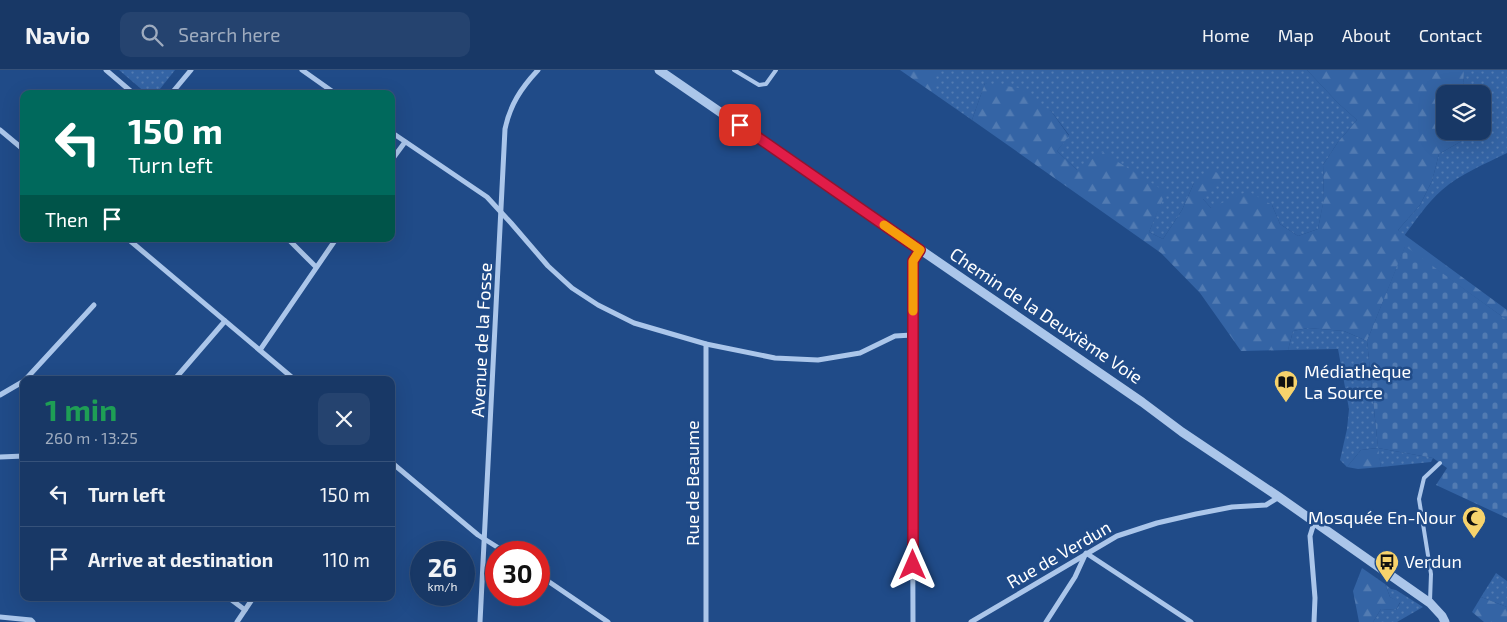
<!DOCTYPE html>
<html lang="en">
<head>
<meta charset="utf-8">
<style>
	:root { --surface:#183866; --page:#25436f; --text:#f1f3f6; --muted:#9facbf; --line:#36527a }
	body { margin:0; font-family:"Exo 2",sans-serif; background:var(--page); color:var(--text); height:100vh; display:flex; flex-direction:column; font-size:19px; white-space:nowrap }
	* { box-sizing:border-box; margin:0 }
	p { font-size:16px; color:var(--muted) }
	.icon { flex:none; width:28px; height:28px; fill:none; stroke:currentColor; stroke-width:2; stroke-linecap:round; stroke-linejoin:round }
	.map { position:relative; flex:1; overflow:hidden }
	.details { position:absolute; left:20px; top:306px; width:375px; height:225px; display:flex; flex-direction:column; background:var(--surface); border-radius:10px; box-shadow:0 5px 20px #0002,0 0 0 1px var(--line) }
	.details>* { flex:none }
	.guide { position:absolute; left:20px; top:20px; width:375px; height:152px; border-radius:10px; box-shadow:0 5px 20px #0002,0 0 0 1px var(--line); background:#00695c; color:#fff; overflow:hidden }
	.buttons { position:absolute; left:1436px; top:15px; display:grid; gap:10px }
	.buttons a { display:grid; place-items:center; width:55px; height:55px; border-radius:10px; background:var(--surface); box-shadow:0 5px 20px #0002,0 0 0 1px var(--line); font-size:25px }
	.speed { position:absolute; left:410px; top:471px; display:flex; gap:10px; font-size:25px; font-weight:700; text-align:center }
	.speed>* { display:grid; place-content:center; width:65px; height:65px; border-radius:50%; background:var(--surface); box-shadow:0 5px 20px #0002,0 0 0 1px var(--line); line-height:1 }
	.speed small { font-size:12px; font-weight:400 }
	.speed .limit { border:8px solid #d22; background:#fff; color:#111 }
	.pin { position:absolute; display:grid; place-items:center; width:42px; height:42px; color:#fff; margin:-21px; border-radius:10px; box-shadow:0 2px 8px #0006 }
	.me { position:absolute; width:55px; margin:-28px; rotate:0deg; stroke-linejoin:round; filter:drop-shadow(0 0 4px #0008) }
	.turn { display:flex; align-items:center; gap:18px; height:105px; padding:0 25px; font-size:22px }
	.turn .icon { width:65px; height:65px; stroke-width:2.5 }
	.turn b { display:block; font-size:35px; line-height:42px }
	.then { display:flex; align-items:center; height:48px; padding:0 25px; background:#0003; gap:10px; font-size:19px }
	.round { display:grid; place-items:center; flex:none; width:52px; height:52px; border-radius:10px; background:var(--page) }
	.headline { display:flex; align-items:center; justify-content:space-between; height:85px; padding:0 25px }
	h1 { font-size:30px; font-weight:700; line-height:38px; color:#1e9e55 }
	ul { padding:0; list-style:none }
	li { display:flex; align-items:center; gap:15px; height:65px; padding:0 25px; border-top:1px solid var(--line) }
	li div { flex:1 }
	li b { display:block; font-size:19px }
	li em { font-style:normal }
	header { display:flex; align-items:center; gap:30px; box-sizing:border-box; height:70px; padding:0 25px; background:var(--surface); border-bottom:1px solid var(--line) }
	header strong { font-size:24px }
	nav { display:flex; gap:28px; margin-inline-start:auto; font-size:18px }
	.search { width:350px; height:45px; background:var(--page); display:flex; align-items:center; gap:12px; box-sizing:border-box; padding:0 18px; border-radius:10px; color:var(--muted); font-size:19px }
	.map>svg:first-child { display:block }
	.grass { fill:url(#grass-dots) }
	.forest { fill:url(#forest-firs) }
	.cemetery { fill:url(#cemetery-stones) }
	.lines { fill:none; stroke-linecap:round; stroke-linejoin:round }
	.service { stroke:#abc6ea; stroke-width:4 }
	.minor { stroke:#abc6ea; stroke-width:5 }
	.tertiary { stroke:#abc6ea; stroke-width:9 }
	.route-casing { stroke:#92132f; stroke-width:12 }
	.route { stroke:#e11d48; stroke-width:9 }
	.slow { stroke:#f59e0b; stroke-width:9 }
	.labels { text-anchor:middle; stroke-width:5; stroke-linejoin:round; paint-order:stroke }
	.street-label { font-size:18px; fill:#fff; stroke:#204b88 }
	.poi-label { font-size:18px; fill:#fff; stroke:#204b88; text-anchor:start }
</style>
</head>
<body>
<header>
<strong>Navio</strong>
<div class="search"><svg class="icon" aria-label="search" viewBox="0 0 24 24"><circle cx="10" cy="10" r="6"/><path d="M15 15l6 6"/></svg>Search here</div>
<nav><a>Home</a><a>Map</a><a>About</a><a>Contact</a></nav>
</header>
<div class="map">
<svg width="1507" height="552" viewBox="0 0 1507 552">
	<defs>
		<pattern id="grass-dots" width="8" height="8" patternUnits="userSpaceOnUse" patternTransform="scale(1.25)"><rect width="8" height="8" fill="#3464a5"/><path d="M2 2h.1M6 6h.1" fill="none" stroke="#527bb2" stroke-width="1.8" stroke-linecap="round"/></pattern>
		<pattern id="forest-firs" width="22" height="20" patternUnits="userSpaceOnUse" patternTransform="scale(1.25)"><rect width="22" height="20" fill="#3464a5"/><path d="M5 1l3.5 6h-7zM16 11l3.5 6h-7z" fill="#527bb2"/></pattern>
		<pattern id="cemetery-stones" width="16" height="16" patternUnits="userSpaceOnUse" patternTransform="scale(1.25)"><rect width="16" height="16" fill="#3464a5"/><path d="M2 7V4a2 2 0 0 1 4 0v3zM10 15v-3a2 2 0 0 1 4 0v3z" fill="#527bb2"/></pattern>
	</defs>
	<rect width="100%" height="100%" fill="#204b88"/>
	<!-- grass -->
	<g class="grass">
		<path d="M119,0H175L156,24H147Z"/>
		<path d="M936,0H1307L1338,33L1357,50L1338,72L1323,95L1324,129L1318,159L1298,166L1280,154L1272,135L1211,138L1203,129L1194,113L1182,140L1163,169L1149,162L1165,122L1077,100L1057,81L1069,65L1051,41L985,13L972,50L936,25Z"/>
		<path d="M1464,0H1507V83C1485,94 1460,104 1442,120C1427,133 1416,150 1404,166L1398,160L1420,135L1432,111L1439,84L1465,69V61H1482V24H1463Z"/>
		<path d="M1308,258L1344,261L1367,271L1378,378L1433,388L1431,392L1381,397L1377,378L1361,380L1347,397L1340,390L1347,359L1349,339L1338,279L1288,280L1293,261Z"/>
		<path d="M1496,503L1507,511V537L1481,527Z"/>
		<path d="M1385,514L1391,519L1396,520L1423,537L1397,552H1373L1381,539L1396,540L1400,533L1390,527Z"/>
	</g>
	<!-- forest -->
	<g class="forest">
		<path d="M900,0H936V25Z"/>
		<path d="M1307,0H1464L1463,24H1445V61H1465V69L1439,84L1432,111L1420,135L1398,160L1507,240V250L1405,177L1367,271L1344,261L1308,258L1293,261L1288,280L1241,281L1200,223L1161,183L972,50L985,13L1019,18L1051,41L1069,66L1057,81L1077,100L1102,82L1166,122L1149,162L1163,169L1182,140L1194,113L1212,99L1224,108L1203,129L1211,138L1248,121L1272,135L1280,154L1298,166L1318,159L1324,128L1323,95L1338,72L1357,50L1338,33Z"/>
		<path d="M1378,378L1381,397L1358,399L1347,397L1361,380Z"/>
		<path d="M1362,498L1385,514L1390,527L1400,532L1396,540L1381,539L1373,552H1359L1353,521Z"/>
		<path d="M1481,527L1507,537V552H1484L1472,542Z"/>
	</g>
	<!-- cemetery -->
	<path class="cemetery" d="M1405,176L1507,250V448L1436,415L1447,398L1433,388L1378,378L1367,271Z"/>
	<g class="lines">
		<!-- service -->
		<g class="service">
			<path d="M734,0L759,15L766,14L776,0"/>
			<path d="M1430,531L1431,504L1419,429L1424,408L1440,393"/>
		</g>
		<!-- minor -->
		<g class="minor">
			<path d="M106,0L134,24"/>
			<path d="M302,0L336,24"/>
			<path d="M171,24L191,0"/>
			<path d="M0,60L24,80"/>
			<path d="M391,62L487,127L511,153L548,196L572,218L598,235L634,253L706,274L775,288L818,290L860,283L895,266L912,265"/>
			<path d="M391,91L405,72"/>
			<path d="M128,169L295,310"/>
			<path d="M288,169L316,197"/>
			<path d="M706,274V552"/>
			<path d="M260,280L336,169"/>
			<path d="M25,310L94,235"/>
			<path d="M174,310L225,251"/>
			<path d="M0,325L24,311"/>
			<path d="M0,387L24,386"/>
			<path d="M391,392L478,465L505,482"/>
			<path d="M539,505L608,552"/>
			<path d="M229,528L245,540"/>
			<path d="M0,547L31,550L33,552"/>
			<path d="M237,552L253,528"/>
			<path d="M480,552L505,59C510,35 521,18 538,0"/>
			<path d="M913,552L912,265L913,191L920,180"/>
			<path d="M971,552L1117,466L1157,453L1196,444L1232,437L1266,435L1279,427"/>
			<path d="M1046,552L1075,507L1086,483L1191,552"/>
			<path d="M1314,552L1315,528L1310,466L1314,453"/>
		</g>
		<!-- tertiary -->
		<path class="tertiary" d="M659,0L1142,332L1182,362L1279,427L1430,533L1442,546L1445,552"/>
	</g>
	<g class="lines">
		<!-- route casing -->
		<g class="route-casing">
			<path id="route" d="M740,55L920,180L913,191V495"/>
		</g>
		<!-- route -->
		<use href="#route" class="route"/>
		<!-- slow -->
		<path class="slow" d="M884,155L920,180L913,191V241"/>
	</g>
	<!-- icons -->
	<defs>
		<g id="library-pin" transform="scale(1.25)"><path d="M0 17L-7.5 6A9.5 9.5 0 1 1 7.5 6Z" fill="#f7d36c" stroke="#204b88"/><path d="M-6-4Q-3-5.5-.7-3.5V5Q-3 3-6 4ZM6-4Q3-5.5 .7-3.5V5Q3 3 6 4Z" fill="#111"/></g>
		<g id="mosque-pin" transform="scale(1.25)"><path d="M0 17L-7.5 6A9.5 9.5 0 1 1 7.5 6Z" fill="#f7d36c" stroke="#204b88"/><path d="M3.5-4.9A6 6 0 1 0 3.5 4.9A5 5 0 1 1 3.5-4.9Z" fill="#111"/></g>
		<g id="bus-pin" transform="scale(1.25)"><path d="M0 17L-7.5 6A9.5 9.5 0 1 1 7.5 6Z" fill="#f7d36c" stroke="#204b88"/><path d="M-5-6H5V4H4V6H2V4H-2V6H-4V4H-5ZM-3.5-4V0h7V-4ZM-3.5 1.2v1.5H-2V1.2ZM2 1.2v1.5H3.5V1.2Z" fill="#111"/></g>
	</defs>
	<g fill-rule="evenodd">
		<use href="#library-pin" x="1286" y="312"/>
		<use href="#mosque-pin" x="1474" y="448"/>
		<use href="#bus-pin" x="1387" y="492"/>
	</g>
	<g class="labels">
		<!-- street labels -->
		<g class="street-label">
			<text transform="translate(1046 246) rotate(34)" y="6">Chemin de la Deuxième Voie</text>
			<text transform="translate(482 270) rotate(-87)" y="6">Avenue de la Fosse</text>
			<text transform="translate(693 413) rotate(-90)" y="6">Rue de Beaume</text>
			<text transform="translate(1059 485) rotate(-30)" y="6">Rue de Verdun</text>
		</g>
		<!-- poi labels -->
		<g class="poi-label">
			<text x="1304" y="308">Médiathèque<tspan x="1304" dy="21">La Source</tspan></text>
			<text x="1456" y="454" text-anchor="end">Mosquée En-Nour</text>
			<text x="1404" y="498">Verdun</text>
		</g>
	</g>
</svg>
<div class="buttons">
<a><svg class="icon" aria-label="layers" viewBox="0 0 24 24"><path d="M12 4l9 5-9 5-9-5zM3 14l9 5 9-5"/></svg></a>
</div>
<div class="speed"><div>26<small>km/h</small></div><div class="limit">30</div></div>
<div class="pin" style="left:740px;top:55px;background:#d93025"><svg class="icon" aria-label="arrive" viewBox="0 0 24 24"><path d="M6 21V4h12l-3 4 3 4H6"/></svg></div>
<svg class="me" style="left:913px;top:495px" viewBox="-20 -20 40 40"><path d="M0-17L14 15 0 8-14 15z" fill="#e11d48" stroke="#fff" stroke-width="4"/></svg>
<div class="guide">
<div class="turn"><svg class="icon" aria-label="left" viewBox="0 0 24 24"><path d="M17 20v-9H6M10 6l-5 5 5 5"/></svg><div><b>150 m</b>Turn left</div></div>
<div class="then">Then<svg class="icon" aria-label="arrive" viewBox="0 0 24 24"><path d="M6 21V4h12l-3 4 3 4H6"/></svg></div>
</div>
<section class="details">
<div class="headline"><div><h1>1 min</h1><p>260 m · 13:25</p></div><a class="round"><svg class="icon" aria-label="close" viewBox="0 0 24 24"><path d="M6 6l12 12M18 6L6 18"/></svg></a></div>
<ul>
<li><svg class="icon" aria-label="left" viewBox="0 0 24 24"><path d="M17 20v-9H6M10 6l-5 5 5 5"/></svg><div><b>Turn left</b></div><em>150 m</em></li>
<li><svg class="icon" aria-label="arrive" viewBox="0 0 24 24"><path d="M6 21V4h12l-3 4 3 4H6"/></svg><div><b>Arrive at destination</b></div><em>110 m</em></li>
</ul>
</section>
</div>
</body>
</html>
